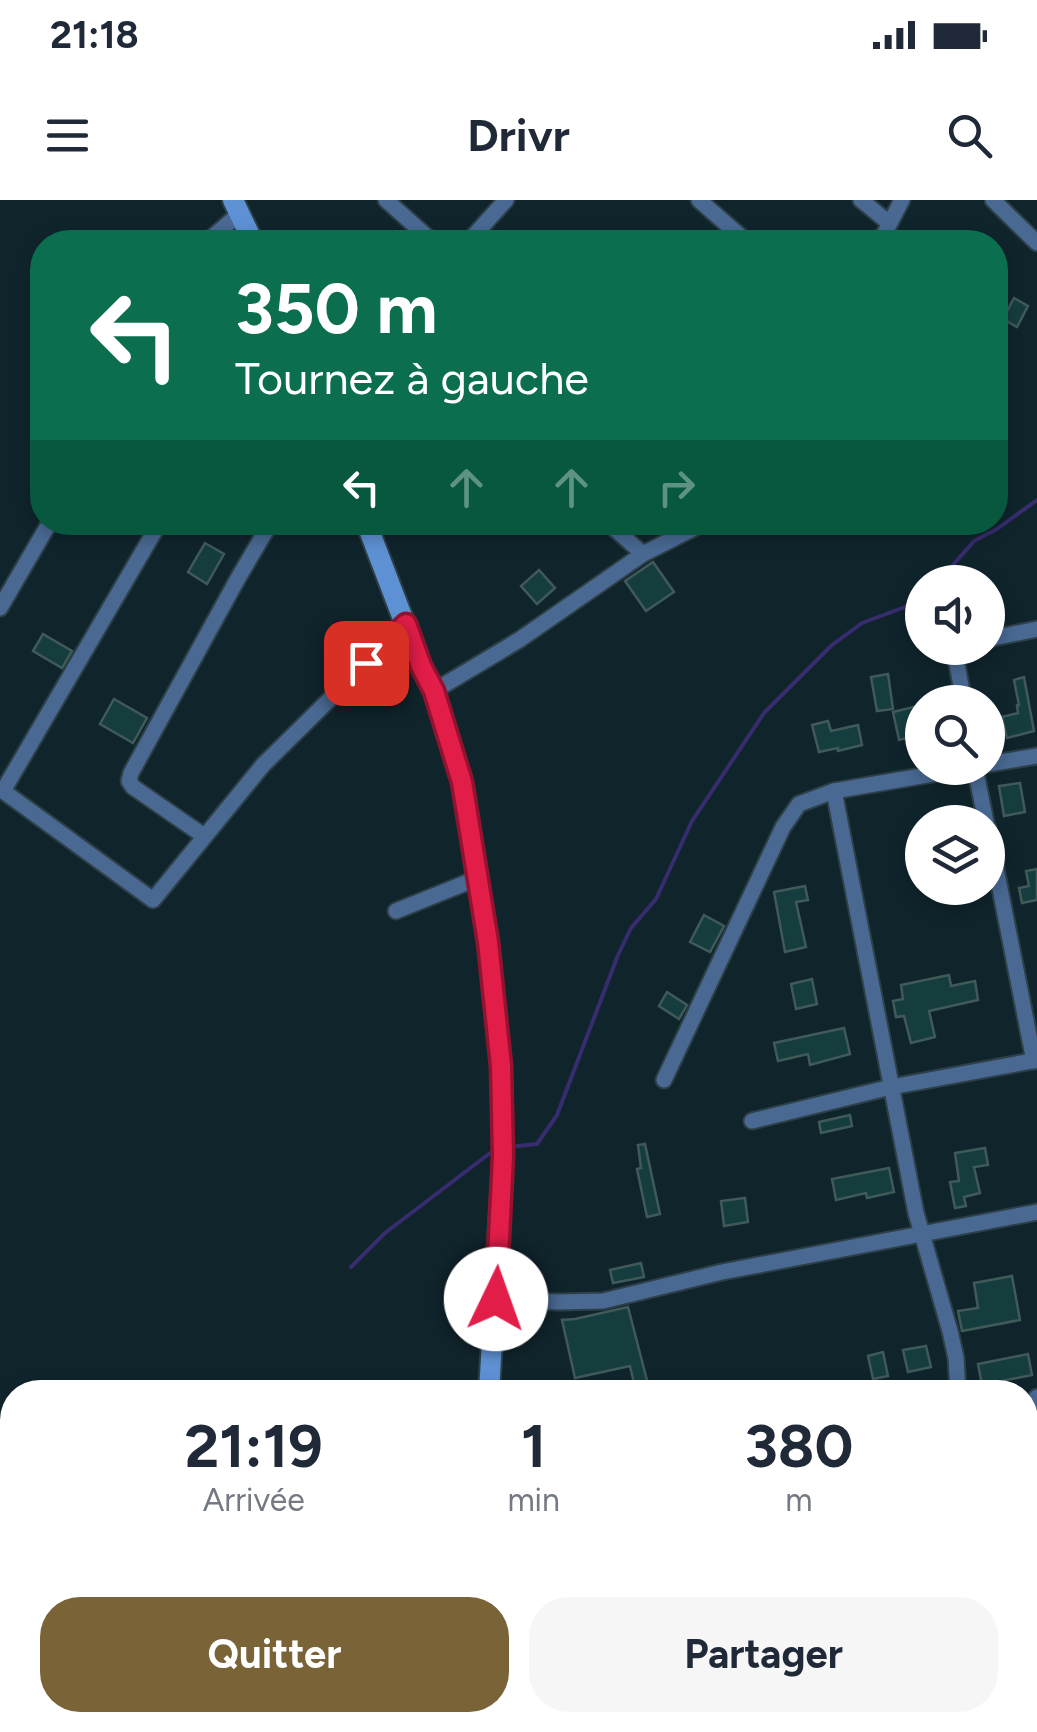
<!DOCTYPE html>
<html lang="fr">
<head>
<meta charset="utf-8">
<style>
	:root { --surface:#fff; --page:#f6f6f7; --text:#1f2937; --muted:#747a83; --accent:#7b6338 }
	body { margin:0; font-family:Figtree,sans-serif; background:var(--page); color:var(--text); height:100vh; display:flex; flex-direction:column; font-size:38px; white-space:nowrap }
	* { box-sizing:border-box; margin:0 }
	p { font-size:32px; color:var(--muted) }
	.icon { flex:none; width:55px; height:55px; fill:none; stroke:currentColor; stroke-width:2; stroke-linecap:round; stroke-linejoin:round }
	.map { position:relative; flex:1; overflow:hidden }
	.drawer { position:absolute; left:0px; top:1180px; width:1038px; height:352px; display:flex; flex-direction:column; background:var(--surface); border-radius:40px 40px 0 0; box-shadow:0 5px 15px #0003 }
	.drawer>* { flex:none }
	.hud { position:absolute; left:30px; top:30px; width:978px; height:305px; border-radius:40px; box-shadow:0 5px 15px #0003; background:#0b6e4f; color:#fff; overflow:hidden }
	.fabs { position:absolute; left:905px; top:365px; display:grid; gap:20px }
	.fabs a { display:grid; place-items:center; width:100px; height:100px; border-radius:50%; background:var(--surface); box-shadow:0 5px 15px #0003; font-size:50px }
	.pin { position:absolute; display:grid; place-items:center; width:85px; height:85px; color:#fff; margin:-42px; border-radius:20px; box-shadow:0 5px 15px #0006 }
	.me { position:absolute; width:110px; margin:-55px; rotate:3deg; stroke-linejoin:round; filter:drop-shadow(0 0 8px #0008) }
	.turn { display:flex; align-items:center; gap:35px; height:210px; padding:0 40px; font-size:45px }
	.turn .icon { width:130px; height:130px; stroke-width:2.5 }
	.turn b { display:block; font-size:70px; line-height:85px }
	.lanes { display:flex; align-items:center; height:95px; padding:0 40px; background:#0003; justify-content:center; gap:50px; direction:ltr }
	.lanes .off { opacity:.35 }
	.eta { display:flex; justify-content:space-evenly; align-items:center; height:170px; text-align:center }
	.eta b { font-size:60px; font-weight:700; line-height:70px }
	.action { display:flex; gap:20px; margin-top:auto; padding:20px 40px }
	.action a { flex:1; height:115px; border-radius:40px; background:var(--accent); color:#fff; font-size:40px; font-weight:700; line-height:115px; text-align:center }
	.action a+a { background:var(--page); color:var(--text) }
	.status { display:flex; justify-content:space-between; align-items:center; height:70px; padding:0 50px; background:var(--surface); direction:ltr }
	.status svg { height:28px; fill:currentColor }
	header { display:flex; justify-content:space-between; align-items:center; height:130px; padding:0 40px; background:var(--surface); font-size:45px; font-weight:700 }
	.map>svg:first-child { display:block }
	.green { fill:#0e3d4e }
	.lines { fill:none; stroke-linecap:round; stroke-linejoin:round }
	.stream { stroke:#362c6e; stroke-width:4 }
	.building { fill:#163d3e; stroke:#405959; stroke-width:2.5 }
	.street-casing { stroke:#2d4048; stroke-width:19 }
	.secondary-casing { stroke:#2d4048; stroke-width:24 }
	.street { stroke:#496993; stroke-width:15 }
	.secondary { stroke:#5e91d4; stroke-width:20 }
	.route-casing { stroke:#92132f; stroke-width:25 }
	.route { stroke:#e11d48; stroke-width:18 }
</style>
</head>
<body>
<div class="status"><b>21:18</b><svg viewBox="0 0 49 12"><path d="M0 12V9h3v3zM5 12V6h3v6zM10 12V3h3v9zM15 12V0h3v12zM26 1h20v11H26zM47 4h2v5h-2z"/></svg></div>
<header><svg class="icon" aria-label="menu" viewBox="0 0 24 24"><path d="M4 6h16M4 12h16M4 18h16"/></svg>Drivr<svg class="icon" aria-label="search" viewBox="0 0 24 24"><circle cx="10" cy="10" r="6"/><path d="M15 15l6 6"/></svg></header>
<div class="map">
<svg width="1037" height="1532" viewBox="0 0 1037 1532">
	<rect width="100%" height="100%" fill="#10242c"/>
	<!-- green -->
	<path class="green" d="M168,1520H333L339,1532H157Z"/>
	<g class="lines">
		<!-- stream -->
		<g class="stream">
			<path d="M938,382L974,341L997,329L1037,300"/>
			<path d="M517,946L537,944L557,915L618,755L631,728L656,699L692,621L764,513L832,445L862,423L905,407L922,394"/>
			<path d="M351,1067L385,1033L494,950"/>
		</g>
	</g>
	<!-- building -->
	<g class="building">
		<path d="M1014,98L1028,106L1017,127L1003,119Z"/>
		<path d="M205,343L224,354L207,384L188,372Z"/>
		<path d="M653,362L674,392L646,411L625,381Z"/>
		<path d="M539,370L555,388L537,404L521,386Z"/>
		<path d="M43,434L72,451L62,468L33,451Z"/>
		<path d="M888,474L893,509L877,511L871,477Z"/>
		<path d="M1024,477L1034,531L1007,538L1002,517L1018,513L1017,505H1019L1014,480Z"/>
		<path d="M114,499L147,518L133,543L100,524Z"/>
		<path d="M922,505V534L899,540L893,512Z"/>
		<path d="M828,521L831,531L858,525L862,545L838,551V548L819,552L812,525Z"/>
		<path d="M1020,583L1025,612L1004,616L999,586Z"/>
		<path d="M1037,669V700L1022,703L1019,688L1029,686L1026,671Z"/>
		<path d="M805,686L808,700L796,702L806,747L785,752L774,692Z"/>
		<path d="M704,715L724,726L710,752L690,742Z"/>
		<path d="M949,775L951,786L975,781L978,800L929,811L935,837L911,843L904,816L896,817L893,801L903,799L901,785Z"/>
		<path d="M812,779L817,804L796,809L791,784Z"/>
		<path d="M667,792L687,805L679,819L659,806Z"/>
		<path d="M844,828L850,854L810,865L808,854L778,861L774,843Z"/>
		<path d="M850,915L852,926L821,933L819,922Z"/>
		<path d="M645,944L660,1014L647,1017L637,969L641,968L638,945Z"/>
		<path d="M985,948L988,965L974,967L980,993L964,997L966,1006L955,1008L950,982L959,981L955,953Z"/>
		<path d="M889,968L894,992L867,998L866,993L836,1000L832,979Z"/>
		<path d="M745,998L748,1022L724,1026L721,1001Z"/>
		<path d="M641,1063L644,1077L613,1083L610,1070Z"/>
		<path d="M1012,1076L1020,1120L962,1131L958,1111L978,1108L974,1083Z"/>
		<path d="M628,1107L650,1192H636L630,1166L575,1178L562,1120L575,1119Z"/>
		<path d="M926,1146L931,1167L908,1172L903,1150Z"/>
		<path d="M883,1152L888,1176L873,1179L868,1156Z"/>
		<path d="M1028,1154L1032,1175L982,1185L978,1164Z"/>
	</g>
	<g class="lines">
		<!-- street casing -->
		<g class="street-casing">
			<g id="street">
				<path d="M386,0L433,42"/>
				<path d="M699,0L747,42"/>
				<path d="M861,0L889,23"/>
				<path d="M993,0L1037,43"/>
				<path d="M207,42L239,14"/>
				<path d="M468,42L506,0"/>
				<path d="M880,42L902,0"/>
				<path d="M607,322L643,354"/>
				<path d="M0,408L50,322"/>
				<path d="M988,439L1037,429"/>
				<path d="M954,448L964,502"/>
				<path d="M434,491L519,440L643,354L706,322"/>
				<path d="M988,564L1037,556"/>
				<path d="M975,568L986,622"/>
				<path d="M0,589L3,591L160,322"/>
				<path d="M3,591L153,700L263,565L406,424"/>
				<path d="M834,591L916,1013L950,1131L956,1158L958,1192"/>
				<path d="M988,628L1034,861"/>
				<path d="M204,636L133,587L129,581L131,573L237,380L271,322"/>
				<path d="M396,711L478,678"/>
				<path d="M664,880L783,627L799,604L834,591L968,568"/>
				<path d="M752,921L891,887L1037,860"/>
				<path d="M495,1099L558,1102L603,1101L722,1072L1037,1012"/>
				<path d="M1025,1210L1037,1197"/>
				<path d="M665,1520L675,1532"/>
				<path d="M453,1532L455,1520"/>
				<path d="M828,1532L835,1520"/>
			</g>
		</g>
		<!-- secondary casing -->
		<g class="secondary-casing">
			<g id="secondary">
				<path d="M233,0L253,42"/>
				<path d="M366,322L421,466L434,491L462,582L488,742L501,866L503,957L489,1192"/>
			</g>
		</g>
		<!-- street -->
		<use href="#street" class="street"/>
		<!-- secondary -->
		<use href="#secondary" class="secondary"/>
	</g>
	<g class="lines">
		<!-- route casing -->
		<g class="route-casing">
			<path id="route" d="M366,463L406,424L421,466L434,491L462,582L488,742L501,866L503,956L496,1099"/>
		</g>
		<!-- route -->
		<use href="#route" class="route"/>
	</g>
</svg>
<div class="fabs">
<a><svg class="icon" aria-label="sound" viewBox="0 0 24 24"><path d="M4 9h4l5-4v14l-5-4H4zM17 9q2 3 0 6"/></svg></a>
<a><svg class="icon" aria-label="search" viewBox="0 0 24 24"><circle cx="10" cy="10" r="6"/><path d="M15 15l6 6"/></svg></a>
<a><svg class="icon" aria-label="layers" viewBox="0 0 24 24"><path d="M12 4l9 5-9 5-9-5zM3 14l9 5 9-5"/></svg></a>
</div>
<div class="pin" style="left:366px;top:463px;background:#d93025"><svg class="icon" aria-label="arrive" viewBox="0 0 24 24"><path d="M6 21V4h12l-3 4 3 4H6"/></svg></div>
<svg class="me" style="left:496px;top:1099px" viewBox="-20 -20 40 40"><circle r="19" fill="#fff"/><path d="M0-13L10 11 0 6-10 11z" fill="#e11d48"/></svg>
<div class="hud">
<div class="turn"><svg class="icon" aria-label="left" viewBox="0 0 24 24"><path d="M17 20v-9H6M10 6l-5 5 5 5"/></svg><div><b>350 m</b>Tournez à gauche</div></div>
<div class="lanes"><svg class="icon" aria-label="left" viewBox="0 0 24 24"><path d="M17 20v-9H6M10 6l-5 5 5 5"/></svg><svg class="icon off" aria-label="ahead" viewBox="0 0 24 24"><path d="M12 20V5M6 11l6-6 6 6"/></svg><svg class="icon off" aria-label="ahead" viewBox="0 0 24 24"><path d="M12 20V5M6 11l6-6 6 6"/></svg><svg class="icon off" aria-label="right" viewBox="0 0 24 24"><path d="M7 20v-9h11M14 6l5 5-5 5"/></svg></div>
</div>
<section class="drawer">
<div class="eta">
<div><b>21:19</b><p>Arrivée</p></div>
<div><b>1</b><p>min</p></div>
<div><b>380</b><p>m</p></div>
</div>
<div class="action"><a>Quitter</a><a>Partager</a></div>
</section>
</div>
</body>
</html>
